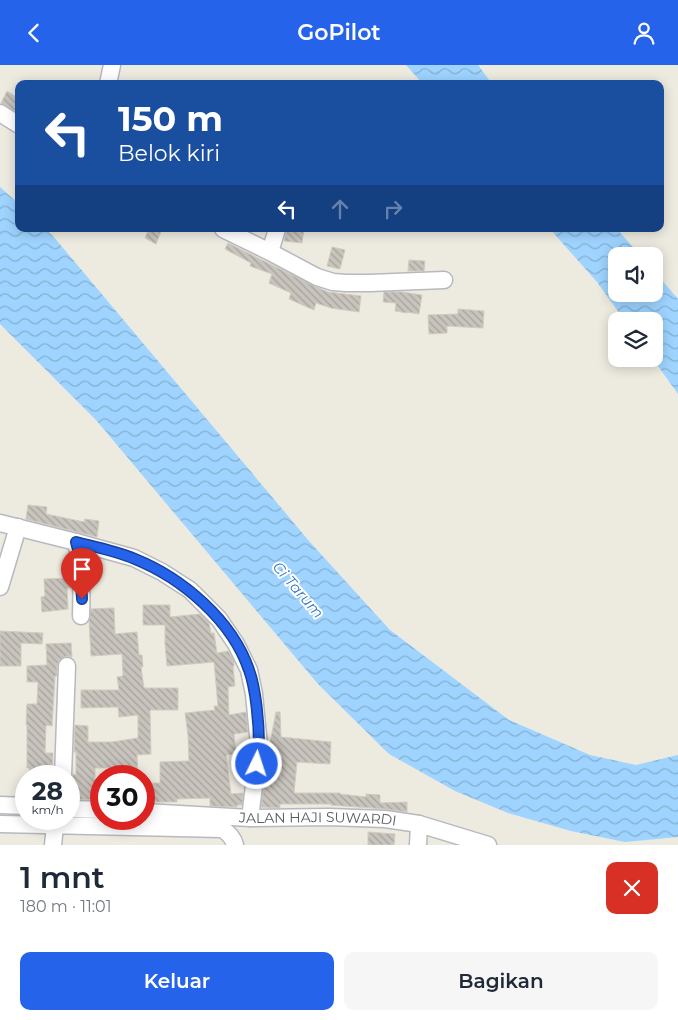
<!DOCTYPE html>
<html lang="id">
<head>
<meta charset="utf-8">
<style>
	:root { --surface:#fff; --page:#f6f6f7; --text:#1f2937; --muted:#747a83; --accent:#2563eb }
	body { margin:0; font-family:Montserrat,sans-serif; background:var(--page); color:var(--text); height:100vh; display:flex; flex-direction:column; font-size:19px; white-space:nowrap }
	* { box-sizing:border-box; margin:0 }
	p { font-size:16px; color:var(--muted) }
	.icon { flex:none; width:28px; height:28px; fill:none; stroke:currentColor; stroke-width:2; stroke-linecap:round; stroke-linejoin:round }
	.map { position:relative; height:780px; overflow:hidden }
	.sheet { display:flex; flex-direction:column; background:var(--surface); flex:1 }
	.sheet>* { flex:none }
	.guide { position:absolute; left:15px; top:15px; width:649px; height:152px; border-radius:10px; box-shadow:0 2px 12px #0003; background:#1a4fa0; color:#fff; overflow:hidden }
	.tools { position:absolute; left:608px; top:182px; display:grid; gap:10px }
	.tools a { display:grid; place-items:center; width:55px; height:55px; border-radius:10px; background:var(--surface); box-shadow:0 2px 12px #0003; font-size:25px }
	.speed { position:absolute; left:15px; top:700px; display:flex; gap:10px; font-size:25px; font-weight:700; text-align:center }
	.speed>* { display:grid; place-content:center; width:65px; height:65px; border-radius:50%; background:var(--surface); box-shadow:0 2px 12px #0003; line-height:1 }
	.speed small { font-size:12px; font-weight:400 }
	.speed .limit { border:8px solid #d22; background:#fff; color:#111 }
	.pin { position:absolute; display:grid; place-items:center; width:42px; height:42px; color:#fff; margin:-51px -21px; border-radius:50% 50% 50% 0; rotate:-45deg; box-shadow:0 0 5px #0007 }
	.pin .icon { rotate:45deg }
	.me { position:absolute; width:55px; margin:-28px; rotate:4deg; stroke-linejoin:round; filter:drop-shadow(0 0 4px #0008) }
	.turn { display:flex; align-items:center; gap:18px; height:105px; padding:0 20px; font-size:22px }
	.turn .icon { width:65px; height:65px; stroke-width:2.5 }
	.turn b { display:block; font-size:35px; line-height:42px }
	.lanes { display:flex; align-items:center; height:48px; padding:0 20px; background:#0003; justify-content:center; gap:25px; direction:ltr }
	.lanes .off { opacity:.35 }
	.round { display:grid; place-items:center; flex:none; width:52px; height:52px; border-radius:10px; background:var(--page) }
	.overview { display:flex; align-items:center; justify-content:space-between; height:85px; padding:0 20px }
	h1 { font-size:30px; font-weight:600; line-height:38px }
	.cta { display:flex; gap:10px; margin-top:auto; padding:10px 20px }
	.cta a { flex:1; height:58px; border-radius:10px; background:var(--accent); color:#fff; font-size:20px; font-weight:600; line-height:58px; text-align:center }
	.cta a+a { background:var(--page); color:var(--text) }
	header { display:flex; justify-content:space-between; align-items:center; height:65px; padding:0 20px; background:var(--accent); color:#fff; font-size:22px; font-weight:600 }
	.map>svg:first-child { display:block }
	.water { fill:url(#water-waves) }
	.building { fill:url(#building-back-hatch); stroke:#d2ccbe }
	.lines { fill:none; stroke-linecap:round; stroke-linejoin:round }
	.minor-casing { stroke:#b6b9be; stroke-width:19 }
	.minor { stroke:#fff; stroke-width:16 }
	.route-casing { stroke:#184099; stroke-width:12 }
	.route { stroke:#2563eb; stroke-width:9 }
	.labels { text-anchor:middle; stroke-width:4; stroke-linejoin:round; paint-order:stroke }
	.street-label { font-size:14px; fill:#595d62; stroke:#fff }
	.water-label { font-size:15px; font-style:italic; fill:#3879c0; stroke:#fff }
</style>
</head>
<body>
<header><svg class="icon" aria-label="back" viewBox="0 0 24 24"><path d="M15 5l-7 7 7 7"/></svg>GoPilot<svg class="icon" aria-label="person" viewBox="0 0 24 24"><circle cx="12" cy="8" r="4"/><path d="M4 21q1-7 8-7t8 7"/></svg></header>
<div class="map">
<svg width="678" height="780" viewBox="0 0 678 780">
	<defs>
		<pattern id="water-waves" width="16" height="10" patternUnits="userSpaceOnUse" patternTransform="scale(1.25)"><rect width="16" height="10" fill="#9ed4ff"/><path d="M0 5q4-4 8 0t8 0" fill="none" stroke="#84afd2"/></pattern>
		<pattern id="building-back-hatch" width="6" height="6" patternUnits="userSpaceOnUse" patternTransform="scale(1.25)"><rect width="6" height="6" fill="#c8c4bd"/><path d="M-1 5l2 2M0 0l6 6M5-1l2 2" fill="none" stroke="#a5a29d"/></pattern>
	</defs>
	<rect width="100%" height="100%" fill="#edeae0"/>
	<!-- water -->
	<g class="water">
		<path d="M406,0H478L492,19H423Z"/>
		<path d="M0,122L19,139V164H45L53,171L309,476L390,565L509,655L590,690L636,700L678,690V772L625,777L571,766L508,748L455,726L389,689L318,619L96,355L0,259Z"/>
		<path d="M550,164H617L641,191H616V229H654V206L678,234V329L653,294H654V256H625L597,217Z"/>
	</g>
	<!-- building -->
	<g class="building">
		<path d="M7,26L19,34V48L1,38Z"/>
		<path d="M149,164H162L156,179L145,173Z"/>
		<path d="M287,164H304L302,178L284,176Z"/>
		<path d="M228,178L314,221L328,227L361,231L359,247L331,243L316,238L314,245L289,234L291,228L269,218L272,209L250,201L251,198L225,184Z"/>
		<path d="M332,182L345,185L340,204L327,201Z"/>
		<path d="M409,195L425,196L424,206H408Z"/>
		<path d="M384,227H402L422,230L419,249L407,247V248L395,246L396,238L383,237Z"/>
		<path d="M458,244L484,246L483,263L447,261V268L429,269L428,250L458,249Z"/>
		<path d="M28,440L47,442L46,449L84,457L85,454L99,456L97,472L26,454Z"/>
		<path d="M70,513L71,523H67L68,544L42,547L41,532L45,531L44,514Z"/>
		<path d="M143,540H170V552L200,549L209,558L211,568H214L217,588L228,586L234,596V601H233L235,621L228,622L229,650L246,647L248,667L234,669L236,689L226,690L231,729L243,728L242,740H237V742L210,741V733L177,734V737H146L145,718H160V697L189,696L188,670L185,648L215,645L214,641H218L214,597L167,601L165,579V560H143Z"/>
		<path d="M114,543L115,569L137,567L139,590H142L143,602H141L144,623H178V645H150L151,689L137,690L138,711H116V703H95V725L101,726V735L69,734V719L72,716L73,709L76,710V687H74L75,660L88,661V677H112L138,673V650L119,652L118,642L81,643V625H119L117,612L123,611L122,589L91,591L89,556L91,544Z"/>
		<path d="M0,566L43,568L42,579L21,578V601H0Z"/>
		<path d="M71,578L72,592L67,591L59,595L57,601V611H55L52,661L46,660L45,688H53L52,711H29L30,703H27V660H26L27,639H37L38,617H27V601L47,600L46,579Z"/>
		<path d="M276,647H280L281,672L331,677L330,699L297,697L294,728H340V729L366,732V729L380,730V738L407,737V747L385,744L331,740V739H280V743L261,742L269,683Z"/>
		<path d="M368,767L395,769L394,780H368Z"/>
	</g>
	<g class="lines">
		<!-- minor casing -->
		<g class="minor-casing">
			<g id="minor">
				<path d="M108,19L112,0"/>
				<path d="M0,48L19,60"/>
				<path d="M223,164L270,187L317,212L333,217L346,218H370L444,215"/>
				<path d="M270,187L277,164"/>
				<path d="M0,458L76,477L134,493L162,507L190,525L219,554L236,579L249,605L254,629L259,681L250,753"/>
				<path d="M76,477C82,501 82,526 81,551"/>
				<path d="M0,522L18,462"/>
				<path d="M63,711L67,601"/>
				<path d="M0,740L26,741"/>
				<path d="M69,744L101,745"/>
				<path id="s1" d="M144,747L250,753L329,752L385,754L419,759L488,780"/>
				<path d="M0,759L222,764C229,768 233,772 235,780"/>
				<path d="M53,780L55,761"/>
				<path d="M418,780L419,759"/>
			</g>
		</g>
		<!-- minor -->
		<use href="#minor" class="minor"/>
	</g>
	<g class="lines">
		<!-- route casing -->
		<g class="route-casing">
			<path id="route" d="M82,534L80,492L76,477C96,482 116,486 135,494C182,513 232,555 249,605C256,624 259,659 259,680C259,686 257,693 257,699"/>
		</g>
		<!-- route -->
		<use href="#route" class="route"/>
	</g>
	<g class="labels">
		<!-- street labels -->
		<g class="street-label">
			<text dy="5" stroke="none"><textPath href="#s1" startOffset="174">JALAN HAJI SUWARDI</textPath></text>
		</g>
		<!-- water labels -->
		<g class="water-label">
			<text transform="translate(298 525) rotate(49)" y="5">Ci Tarum</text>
		</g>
	</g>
</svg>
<div class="tools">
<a><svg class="icon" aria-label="sound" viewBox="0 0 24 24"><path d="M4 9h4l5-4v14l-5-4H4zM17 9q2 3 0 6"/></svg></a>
<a><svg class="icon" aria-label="layers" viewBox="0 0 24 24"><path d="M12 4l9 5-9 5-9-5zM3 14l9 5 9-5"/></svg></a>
</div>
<div class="speed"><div>28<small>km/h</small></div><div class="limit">30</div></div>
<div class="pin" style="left:82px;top:534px;background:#d93025"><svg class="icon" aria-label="arrive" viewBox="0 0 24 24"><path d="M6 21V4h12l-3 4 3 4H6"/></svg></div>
<svg class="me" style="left:257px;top:699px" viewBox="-20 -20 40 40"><circle r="17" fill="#2563eb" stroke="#fff" stroke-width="3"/><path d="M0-11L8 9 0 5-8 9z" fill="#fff"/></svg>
<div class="guide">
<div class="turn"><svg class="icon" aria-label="left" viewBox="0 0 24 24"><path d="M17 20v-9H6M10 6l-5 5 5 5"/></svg><div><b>150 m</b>Belok kiri</div></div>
<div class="lanes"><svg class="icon" aria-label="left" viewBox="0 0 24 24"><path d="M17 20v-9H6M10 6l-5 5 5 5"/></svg><svg class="icon off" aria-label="ahead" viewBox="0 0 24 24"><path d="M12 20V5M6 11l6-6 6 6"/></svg><svg class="icon off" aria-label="right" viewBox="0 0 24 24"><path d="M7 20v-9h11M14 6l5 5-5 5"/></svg></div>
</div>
</div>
<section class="sheet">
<div class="overview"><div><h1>1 mnt</h1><p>180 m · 11:01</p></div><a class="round" style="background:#d93025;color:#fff"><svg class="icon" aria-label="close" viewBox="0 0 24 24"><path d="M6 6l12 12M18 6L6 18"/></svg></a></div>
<div class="cta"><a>Keluar</a><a>Bagikan</a></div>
</section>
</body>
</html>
